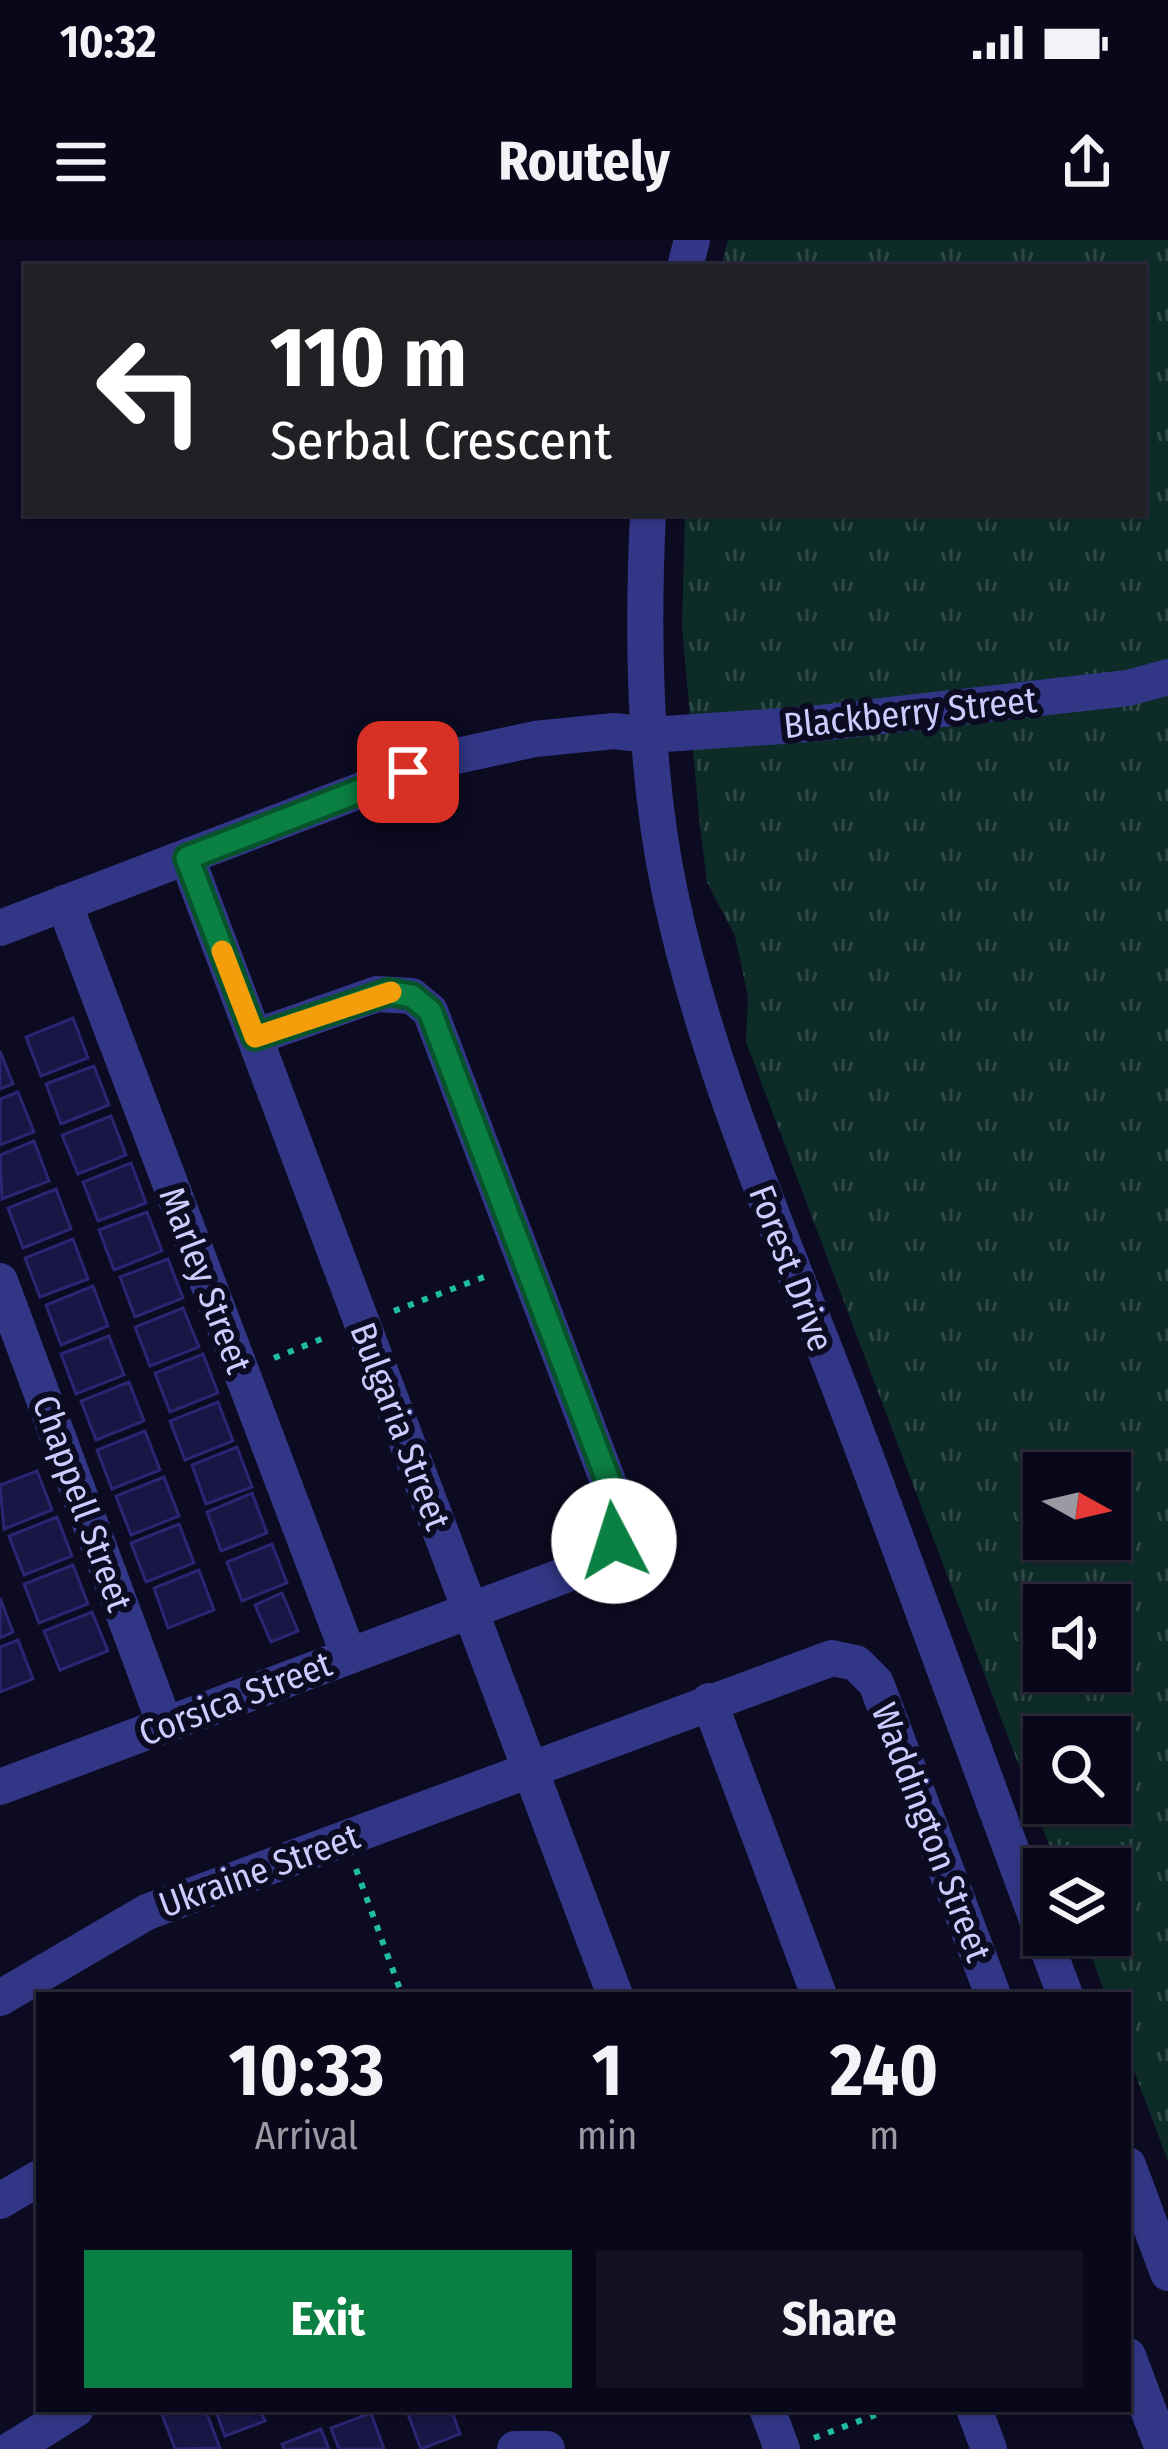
<!DOCTYPE html>
<html lang="en">
<head>
<meta charset="utf-8">
<style>
	:root { --surface:#09081a; --page:#121123; --text:#f1f3f6; --muted:#999aa2; --line:#292939; --accent:#0b8043 }
	body { margin:0; font-family:"Fira Sans Condensed",sans-serif; background:var(--page); color:var(--text); height:100vh; display:flex; flex-direction:column; font-size:45px; white-space:nowrap }
	* { box-sizing:border-box; margin:0 }
	p { font-size:39px; color:var(--muted) }
	.icon { flex:none; width:66px; height:66px; fill:none; stroke:currentColor; stroke-width:2; stroke-linecap:round; stroke-linejoin:round }
	.map { position:relative; flex:1; overflow:hidden }
	.details { position:absolute; left:36px; top:1752px; width:1095px; height:420px; display:flex; flex-direction:column; background:var(--surface); border-radius:0px; box-shadow:0 3px 9px #0004,0 0 0 3px var(--line) }
	.details>* { flex:none }
	.banner { position:absolute; left:24px; top:24px; width:1122px; height:252px; border-radius:0px; box-shadow:0 3px 9px #0004,0 0 0 3px var(--line); background:#202124; color:#fff; overflow:hidden }
	.needle { width:78px; rotate:98deg }
	.buttons { position:absolute; left:1023px; top:1212px; display:grid; gap:24px }
	.buttons a { display:grid; place-items:center; width:108px; height:108px; border-radius:0px; background:var(--surface); box-shadow:0 3px 9px #0004,0 0 0 3px var(--line); font-size:60px }
	.pin { position:absolute; display:grid; place-items:center; width:102px; height:102px; color:#fff; margin:-51px; border-radius:24px; box-shadow:0 6px 18px #0006 }
	.me { position:absolute; width:132px; margin:-66px; rotate:355deg; stroke-linejoin:round; filter:drop-shadow(0 0 9px #0008) }
	.turn { display:flex; align-items:center; gap:42px; height:252px; padding:0 48px; font-size:54px }
	.turn .icon { width:156px; height:156px; stroke-width:2.5 }
	.turn b { display:block; font-size:84px; line-height:102px }
	.eta { display:flex; justify-content:space-evenly; align-items:center; height:204px; text-align:center }
	.eta b { font-size:72px; font-weight:700; line-height:84px }
	.action { display:flex; gap:24px; margin-top:auto; padding:24px 48px }
	.action a { flex:1; height:138px; border-radius:0px; background:var(--accent); color:#fff; font-size:48px; font-weight:700; line-height:138px; text-align:center }
	.action a+a { background:var(--page); color:var(--text) }
	.status { display:flex; justify-content:space-between; align-items:center; height:84px; padding:0 60px; background:var(--surface); direction:ltr }
	.status svg { height:33px; fill:currentColor }
	header { display:flex; justify-content:space-between; align-items:center; height:156px; padding:0 48px; background:var(--surface); font-size:54px; font-weight:700 }
	.map>svg:first-child { display:block }
	.grass { fill:url(#grass-tufts); fill-rule:evenodd }
	.building { fill:#191544; stroke:#2c2573; stroke-width:3 }
	.lines { fill:none; stroke-linecap:round; stroke-linejoin:round }
	.path { stroke:#21bda3; stroke-width:6; stroke-dasharray:6 9; stroke-linecap:butt }
	.minor { stroke:#313786; stroke-width:36 }
	.route-casing { stroke:#07532c; stroke-width:30 }
	.route { stroke:#0b8043; stroke-width:21 }
	.slow { stroke:#f59e0b; stroke-width:21 }
	.labels { text-anchor:middle; stroke-width:12; stroke-linejoin:round; paint-order:stroke }
	.street-label { font-size:36px; fill:#ccf; stroke:#0c0b22 }
</style>
</head>
<body>
<div class="status"><b>10:32</b><svg viewBox="0 0 49 12"><path d="M0 12V9h3v3zM5 12V6h3v6zM10 12V3h3v9zM15 12V0h3v12zM26 1h20v11H26zM47 4h2v5h-2z"/></svg></div>
<header><svg class="icon" aria-label="menu" viewBox="0 0 24 24"><path d="M4 6h16M4 12h16M4 18h16"/></svg>Routely<svg class="icon" aria-label="share" viewBox="0 0 24 24"><path d="M12 15V3M7 8l5-5 5 5M5 13v7h14v-7"/></svg></header>
<div class="map">
<svg width="1168" height="2209" viewBox="0 0 1168 2209">
	<defs>
		<pattern id="grass-tufts" width="24" height="20" patternUnits="userSpaceOnUse" patternTransform="scale(3)"><rect width="24" height="20" fill="#0d2c28"/><path d="M3 7l-1-3M5 7V3M7 7l1-3M15 17l-1-3M17 17v-4M19 17l1-3" fill="none" stroke="#2f4948"/></pattern>
	</defs>
	<rect width="100%" height="100%" fill="#0c0b22"/>
	<!-- grass -->
	<path class="grass" d="M728,0H1168V1921L1128,1815V1755H1106L1083,1695H1110V1629H1058L746,802L748,757L735,696L707,642L699,577L682,387L685,273H1143V27H721ZM1044,1233H1110V1299H1044ZM1044,1365H1110V1431H1044ZM1044,1497H1110V1563H1044Z"/>
	<!-- building -->
	<g class="building">
		<path d="M73,778L88,818L41,836L26,797Z"/>
		<path d="M0,811L13,844L0,849Z"/>
		<path d="M94,826L109,865L61,884L46,844Z"/>
		<path d="M18,852L34,892L0,905V859Z"/>
		<path d="M111,876L126,915L78,934L62,895Z"/>
		<path d="M34,901L49,941L2,959L0,915Z"/>
		<path d="M131,923L146,963L98,981L83,942Z"/>
		<path d="M56,949L71,989L23,1008L8,968Z"/>
		<path d="M147,972L162,1011L114,1030L99,990Z"/>
		<path d="M73,999L88,1039L40,1057L25,1018Z"/>
		<path d="M168,1019L183,1058L135,1077L120,1037Z"/>
		<path d="M93,1046L108,1086L61,1105L46,1065Z"/>
		<path d="M183,1068L199,1107L150,1126L135,1087Z"/>
		<path d="M109,1096L124,1135L76,1154L61,1114Z"/>
		<path d="M203,1114L218,1153L170,1172L155,1133Z"/>
		<path d="M129,1142L144,1181L96,1200L81,1161Z"/>
		<path d="M218,1162L233,1201L185,1220L170,1181Z"/>
		<path d="M145,1191L160,1230L112,1249L97,1210Z"/>
		<path d="M237,1207L252,1247L206,1264L192,1225Z"/>
		<path d="M37,1231L52,1270L4,1289L0,1245Z"/>
		<path d="M164,1237L179,1276L131,1295L116,1256Z"/>
		<path d="M252,1253L267,1293L221,1311L207,1272Z"/>
		<path d="M57,1277L72,1316L24,1335L9,1296Z"/>
		<path d="M179,1284L194,1323L146,1342L131,1303Z"/>
		<path d="M272,1304L287,1343L242,1361L227,1322Z"/>
		<path d="M73,1325L88,1364L39,1383L24,1344Z"/>
		<path d="M199,1330L214,1370L168,1388L154,1348Z"/>
		<path d="M282,1353L298,1391L271,1402L255,1365Z"/>
		<path d="M0,1358L13,1392L0,1398Z"/>
		<path d="M92,1372L108,1411L60,1430L44,1391Z"/>
		<path d="M18,1400L33,1439L0,1452V1407Z"/>
		<path d="M160,2169H205L220,2208L175,2209Z"/>
		<path d="M215,2169H260L265,2181L225,2196Z"/>
		<path d="M406,2169H451L460,2194L421,2209Z"/>
		<path d="M371,2173L384,2209H339L331,2188Z"/>
		<path d="M321,2189L329,2209H284L282,2204Z"/>
	</g>
	<g class="lines">
		<!-- path -->
		<g class="path">
			<path d="M394,1071L492,1034"/>
			<path d="M274,1118L329,1096"/>
			<path d="M356,1629L402,1755"/>
			<path d="M814,2198L891,2169"/>
		</g>
		<!-- minor -->
		<g class="minor">
			<path d="M685,27L692,0"/>
			<path d="M648,273C642,398 644,530 670,653C707,828 780,992 844,1159C919,1357 991,1556 1065,1755"/>
			<path d="M187,618L615,1755"/>
			<path d="M64,663L349,1416"/>
			<path d="M0,688L443,519L535,499L614,491L650,495L811,484L1128,448L1168,437"/>
			<path d="M0,1041L165,1485"/>
			<path d="M709,1461L819,1755"/>
			<path d="M0,1547L584,1328C610,1315 622,1293 617,1265L430,771L412,756L377,754L255,797"/>
			<path d="M0,1758L147,1672L832,1418L856,1423L876,1443L993,1755"/>
			<path d="M1128,1925L1168,2033"/>
			<path d="M0,1961L39,1938"/>
			<path d="M1128,2116L1163,2209"/>
			<path d="M767,2169L782,2209"/>
			<path d="M974,2169L989,2209"/>
			<path d="M12,2209L76,2169"/>
			<path d="M515,2209H547"/>
		</g>
	</g>
	<g class="lines">
		<!-- route casing -->
		<g class="route-casing">
			<path id="route" d="M408,532L187,618L255,797L388,752L412,756L430,771L617,1264L619,1277L614,1301"/>
		</g>
		<!-- route -->
		<use href="#route" class="route"/>
		<!-- slow -->
		<path class="slow" d="M222,711L255,797L391,752"/>
	</g>
	<g class="labels">
		<!-- street labels -->
		<g class="street-label">
			<text transform="translate(910 472) rotate(-6)" y="13">Blackberry Street</text>
			<text transform="translate(792 1028) rotate(69)" y="13">Forest Drive</text>
			<text transform="translate(206 1040) rotate(69)" y="13">Marley Street</text>
			<text transform="translate(401 1186) rotate(69)" y="13">Bulgaria Street</text>
			<text transform="translate(83 1263) rotate(70)" y="13">Chappell Street</text>
			<text transform="translate(235 1458) rotate(-21)" y="13">Corsica Street</text>
			<text transform="translate(932 1592) rotate(69)" y="13">Waddington Street</text>
			<text transform="translate(259 1630) rotate(-20)" y="13">Ukraine Street</text>
		</g>
	</g>
</svg>
<div class="buttons">
<a><svg class="needle" viewBox="-14 -14 28 28"><path d="M0-13l5 13h-10z" fill="#e53935"/><path d="M0 13l5-13h-10z" fill="#999aa2"/></svg></a>
<a><svg class="icon" aria-label="sound" viewBox="0 0 24 24"><path d="M4 9h4l5-4v14l-5-4H4zM17 9q2 3 0 6"/></svg></a>
<a><svg class="icon" aria-label="search" viewBox="0 0 24 24"><circle cx="10" cy="10" r="6"/><path d="M15 15l6 6"/></svg></a>
<a><svg class="icon" aria-label="layers" viewBox="0 0 24 24"><path d="M12 4l9 5-9 5-9-5zM3 14l9 5 9-5"/></svg></a>
</div>
<div class="pin" style="left:408px;top:532px;background:#d93025"><svg class="icon" aria-label="arrive" viewBox="0 0 24 24"><path d="M6 21V4h12l-3 4 3 4H6"/></svg></div>
<svg class="me" style="left:614px;top:1301px" viewBox="-20 -20 40 40"><circle r="19" fill="#fff"/><path d="M0-13L10 11 0 6-10 11z" fill="#0b8043"/></svg>
<div class="banner">
<div class="turn"><svg class="icon" aria-label="left" viewBox="0 0 24 24"><path d="M17 20v-9H6M10 6l-5 5 5 5"/></svg><div><b>110 m</b>Serbal Crescent</div></div>
</div>
<section class="details">
<div class="eta">
<div><b>10:33</b><p>Arrival</p></div>
<div><b>1</b><p>min</p></div>
<div><b>240</b><p>m</p></div>
</div>
<div class="action"><a>Exit</a><a>Share</a></div>
</section>
</div>
</body>
</html>
